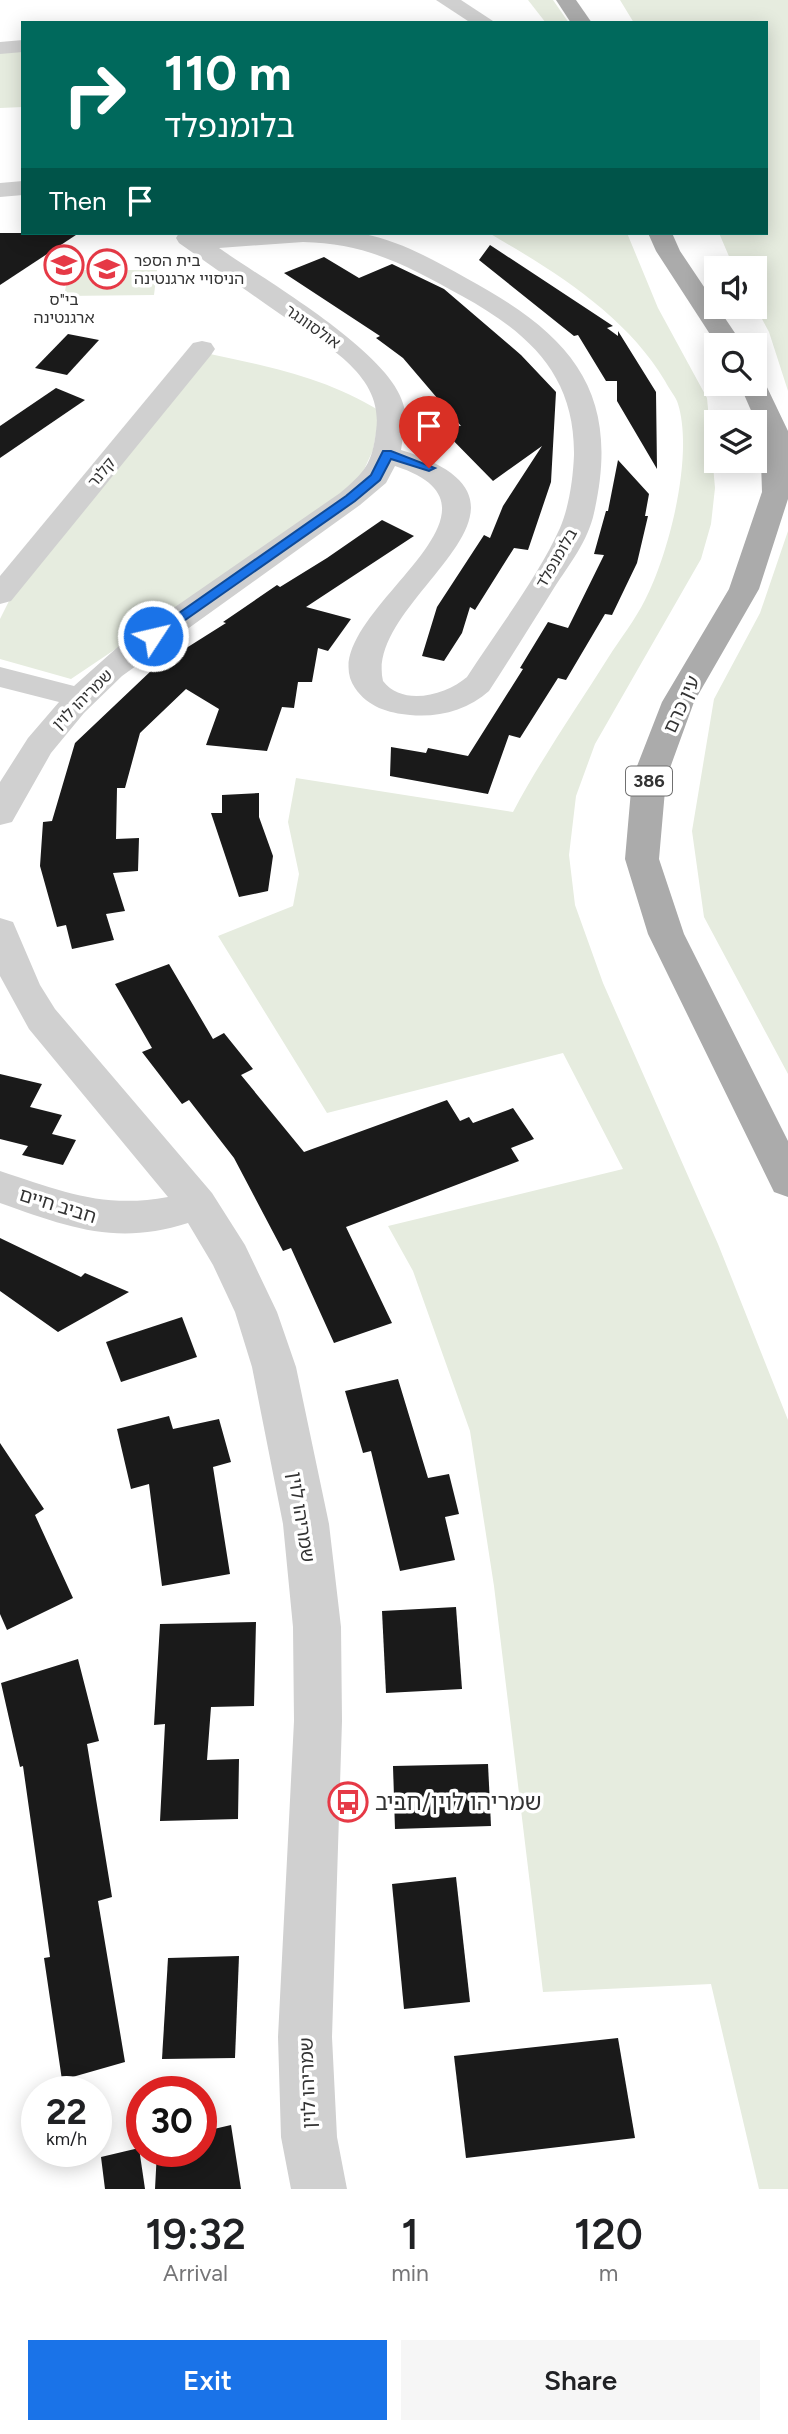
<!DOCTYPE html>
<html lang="en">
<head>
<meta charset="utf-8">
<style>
	:root { --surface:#fff; --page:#f6f6f6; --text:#202124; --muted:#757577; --accent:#1a73e8 }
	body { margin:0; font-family:Figtree,"Noto Sans Hebrew",sans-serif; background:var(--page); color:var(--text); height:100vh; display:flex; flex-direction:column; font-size:26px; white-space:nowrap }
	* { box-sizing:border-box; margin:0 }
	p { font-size:23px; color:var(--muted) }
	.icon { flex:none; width:38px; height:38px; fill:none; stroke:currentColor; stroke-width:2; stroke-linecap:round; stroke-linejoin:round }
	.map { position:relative; height:2189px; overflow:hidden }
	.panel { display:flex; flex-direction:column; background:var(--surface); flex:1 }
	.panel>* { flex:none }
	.guide { position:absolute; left:21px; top:21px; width:747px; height:214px; border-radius:0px; box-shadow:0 4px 18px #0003; background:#00695c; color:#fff; overflow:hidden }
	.buttons { position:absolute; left:704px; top:256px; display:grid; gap:14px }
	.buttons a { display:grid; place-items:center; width:63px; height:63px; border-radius:0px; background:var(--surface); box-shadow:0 4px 18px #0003; font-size:35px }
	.speed { position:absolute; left:21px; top:2076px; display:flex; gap:14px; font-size:35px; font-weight:700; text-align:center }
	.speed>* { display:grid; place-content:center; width:91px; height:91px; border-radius:50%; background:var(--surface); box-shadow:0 4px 18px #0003; line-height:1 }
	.speed small { font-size:18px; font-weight:400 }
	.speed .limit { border:10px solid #d22; background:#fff; color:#111 }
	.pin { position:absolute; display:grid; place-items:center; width:60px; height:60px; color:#fff; margin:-72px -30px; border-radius:50% 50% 50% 0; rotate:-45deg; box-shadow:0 0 7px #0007 }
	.pin .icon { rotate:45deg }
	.me { position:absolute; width:77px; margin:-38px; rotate:55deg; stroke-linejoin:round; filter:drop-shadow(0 0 5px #0008) }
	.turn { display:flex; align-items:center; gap:24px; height:147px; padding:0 28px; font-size:32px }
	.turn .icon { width:91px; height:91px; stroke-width:2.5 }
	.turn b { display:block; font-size:49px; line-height:60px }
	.then { display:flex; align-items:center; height:66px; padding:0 28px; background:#0003; gap:14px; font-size:26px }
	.eta { display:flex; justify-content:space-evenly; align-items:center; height:119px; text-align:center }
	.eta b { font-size:42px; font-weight:600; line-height:49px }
	.action { display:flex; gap:14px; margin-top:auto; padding:14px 28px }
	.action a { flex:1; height:80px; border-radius:0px; background:var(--accent); color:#fff; font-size:28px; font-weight:600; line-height:80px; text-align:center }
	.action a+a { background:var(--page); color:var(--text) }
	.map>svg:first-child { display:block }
	.green { fill:#e6ecdf }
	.building { fill:#1a1a1a }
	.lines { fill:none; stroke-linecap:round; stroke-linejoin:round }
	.minor { fill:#d0d0d0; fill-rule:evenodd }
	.major { fill:#ababab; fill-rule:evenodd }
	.route { fill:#1a73e8; stroke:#114b97; stroke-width:2 }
	.labels { text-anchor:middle; stroke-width:7; stroke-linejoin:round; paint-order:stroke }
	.far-poi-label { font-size:16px; fill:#333; stroke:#fff; text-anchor:start }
	.far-street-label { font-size:16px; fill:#333; stroke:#fff }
	.shield { fill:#fff; stroke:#707070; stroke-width:2 }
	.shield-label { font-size:18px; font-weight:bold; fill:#333 }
	.street-label { font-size:19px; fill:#333; stroke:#fff }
	.near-poi-label { font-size:23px; fill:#333; stroke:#fff; text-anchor:start }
</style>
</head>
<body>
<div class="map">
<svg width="788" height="2189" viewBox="0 0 788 2189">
	<rect width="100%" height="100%" fill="#fff"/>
	<!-- green -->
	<g class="green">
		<path d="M528,0H553L569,23H546Z"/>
		<path d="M620,0H788V391L769,332L754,304V268H734L719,233H766V23H634Z"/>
		<path d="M23,49V107L0,108V51Z"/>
		<path d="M489,233H627L658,308L707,398L715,488L711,524L701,559L595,744L576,796L569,855L575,905L603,983L718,1244L788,1420V2189H759L711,1984L543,1992L494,1586L470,1431L413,1271L388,1226L623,1169L563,1053L327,1113L218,936L293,906L299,874L288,822L296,778L513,812C541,759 576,709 608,658C620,639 635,620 645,600C669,554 694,455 678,404C676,397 669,389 665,381C625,314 554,271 489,233Z"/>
		<path d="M69,270H157L154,295L64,296Z"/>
		<path d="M210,354C271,367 326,378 380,411L373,450L362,474L321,511L71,679L0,659V619L9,601Z"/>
		<path d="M788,531V1074L704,917L692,831L714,699L760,613Z"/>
	</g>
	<!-- building -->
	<g class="building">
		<path d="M0,233H79L0,285Z"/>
		<path d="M490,245L613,326L607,328L618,336V331L656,392L657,469L617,401V381H606L578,335L574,336L479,260Z"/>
		<path d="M324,257L359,278L392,264L444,289L521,355L556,392L551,482L528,550L514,548L475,610L470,607L462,633L444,661L422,656L437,607L484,535L490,538L503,506L542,446L493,481L437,424L461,426L403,358L376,338L380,336L284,273Z"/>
		<path d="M68,334L99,340L67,375L35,368Z"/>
		<path d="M56,388L85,400L0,458V426Z"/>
		<path d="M618,460L649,494L645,516H648L637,563L612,615L605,614L566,680L558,678L520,738L509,735L488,794L390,776L391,747L426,753L428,748L468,756L523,669L520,668L548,622L568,628L604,555L594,554L606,511H608Z"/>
		<path d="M382,520L414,536L306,607L351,619L328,651L318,648L312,682H298L294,708L282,707L267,751L206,745L219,709L186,689L140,733L125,788H117L116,839L139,838L138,871L113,873L125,911L106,914L114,940L72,949L66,925L57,927L40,866L43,822L52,821L75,743L153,669L226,623L223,622L277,585L280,587L327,558Z"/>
		<path d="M259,793V817L273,856L268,891L239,897L211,813H222V795Z"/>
		<path d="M169,964L213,1039L224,1033L253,1069L241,1075L304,1152L447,1100L460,1121L469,1117L473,1123L513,1108L534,1139L511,1148L519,1161L346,1227L392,1323L334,1343L291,1248L283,1251L234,1158L189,1100L182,1104L142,1052L152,1048L115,984Z"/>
		<path d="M0,1074L42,1084L30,1107L62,1115L52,1134L76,1140L63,1165L22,1155L28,1146L0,1139Z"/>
		<path d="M0,1238L81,1277L85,1273L129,1292L58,1332L0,1291Z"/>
		<path d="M182,1317L197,1357L121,1382L106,1342Z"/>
		<path d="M398,1379L428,1478L449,1474L459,1514L445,1517L455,1560L400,1571L371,1451L363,1453L345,1391Z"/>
		<path d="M169,1416L173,1429L219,1419L231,1462L213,1467L230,1574L162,1586L149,1484L131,1489L117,1429Z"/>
		<path d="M0,1443L44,1509L35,1515L73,1598L7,1630L0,1614Z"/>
		<path d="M456,1607L462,1689L386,1693L382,1611Z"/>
		<path d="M256,1622L254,1706L211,1707L207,1760L239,1759L238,1819L160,1821L165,1724L154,1725L160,1624Z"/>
		<path d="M78,1659L99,1741L87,1744L112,1897L98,1901L125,2062L62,2080L44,1958L50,1957L23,1766L20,1767L1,1683Z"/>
		<path d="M488,1764L491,1826L395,1829L393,1766Z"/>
		<path d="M456,1877L470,2002L404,2009L392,1884Z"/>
		<path d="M239,1956L235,2058L162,2059L168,1958Z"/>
		<path d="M618,2038L635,2138L466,2158L454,2056Z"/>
		<path d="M231,2125L241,2189H155L157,2151H201V2132Z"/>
		<path d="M139,2148L145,2189H105L101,2157Z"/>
	</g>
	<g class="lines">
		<!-- minor -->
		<g class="minor">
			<path d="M436,0H461L496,23H471Z"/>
			<path d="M23,40V52L0,54V42Z"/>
			<path d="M23,181V195L0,197V183Z"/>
			<path d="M179,233L200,235C237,232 274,233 311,233C328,233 348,230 364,234C400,241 434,260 466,278C570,334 622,390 594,513C588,541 569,565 554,588C533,622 511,657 489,691C468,710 438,718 410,715C388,713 368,707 355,688C308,619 537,512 395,466L386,483L360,505L122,676L84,713L51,753L12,822L0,825V782L28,738L59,702L0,687V667L74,686L120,645L340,493C365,472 372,464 376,431C385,373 321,343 280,314C247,291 213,267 179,243L176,238ZM303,242C366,243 408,266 462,296C529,333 575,375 574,455C573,479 569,507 560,528C537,579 497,630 467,677C446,695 403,707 383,681C363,597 577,505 401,450C403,436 407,420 404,407C393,353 264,280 219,248Z"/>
			<path d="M202,341L211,343L215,349L211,355L11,601L0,604V576L193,343Z"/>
			<path d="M0,918L13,922L40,985L55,1009L212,1193L245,1245L277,1312L296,1367L329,1524L341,1627L342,1721L332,2037L337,2137L347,2189H291L281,2137L278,2037L294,1721L293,1627L283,1524L252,1367L235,1312L213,1265L188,1223C116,1246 68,1227 0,1203V1171C61,1191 103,1209 168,1197L29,1029L0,976Z"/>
		</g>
		<!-- major -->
		<g class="major">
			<path d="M556,0H576L592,23H571Z"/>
			<path d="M648,233H672L680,251L743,345H717L656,251Z"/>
			<path d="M754,376L761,377L765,383L788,431V499L759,589L694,702L666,779L659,859L684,934L788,1141V1197L774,1192L648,934L625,859L632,779L662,702L729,589L762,492L760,431L739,383H754Z"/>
		</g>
	</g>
	<!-- route -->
	<path class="route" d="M383,451H391L435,468L429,471L391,459L380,480L355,501L158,639H149V634L346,496L371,475Z"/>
	<!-- icons -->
	<defs>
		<g id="school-ring" transform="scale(2.0125)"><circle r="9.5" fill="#fff" stroke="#e63946" stroke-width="1.5"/><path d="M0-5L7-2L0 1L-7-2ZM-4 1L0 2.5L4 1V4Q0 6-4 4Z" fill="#e63946"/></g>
		<g id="bus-ring" transform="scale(2.0125)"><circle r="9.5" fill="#fff" stroke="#e63946" stroke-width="1.5"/><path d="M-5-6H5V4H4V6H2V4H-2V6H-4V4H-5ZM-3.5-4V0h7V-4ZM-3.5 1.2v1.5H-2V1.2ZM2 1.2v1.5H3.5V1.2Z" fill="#e63946"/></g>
	</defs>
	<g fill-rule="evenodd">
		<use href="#school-ring" x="64" y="265"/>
		<use href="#school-ring" x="107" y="269"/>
		<use href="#bus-ring" x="348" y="1802"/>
	</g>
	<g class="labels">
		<!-- far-poi labels -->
		<g class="far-poi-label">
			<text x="134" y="266">בית הספר<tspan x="134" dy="18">הניסויי ארגנטינה</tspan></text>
			<text x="64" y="305" text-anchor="middle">בי"ס<tspan x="64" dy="18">ארגנטינה</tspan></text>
		</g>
		<!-- far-street labels -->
		<g class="far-street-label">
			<text transform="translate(313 326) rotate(35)" y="6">אולסוונגר</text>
			<text transform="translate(101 472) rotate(-51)" y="6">קלנר</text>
			<text transform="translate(556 558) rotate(-60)" y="6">בלומנפלד</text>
			<text transform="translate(82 699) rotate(-45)" y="6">שמריהו לוין</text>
		</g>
		<!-- shield labels -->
		<rect class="shield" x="626" y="766.5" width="46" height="29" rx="5"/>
		<g class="shield-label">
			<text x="649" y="787">386</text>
		</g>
		<!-- street labels -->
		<g class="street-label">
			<text transform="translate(681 704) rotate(-65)" y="7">עין כרם</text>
			<text transform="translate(58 1205) rotate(17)" y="7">חביב חיים</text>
			<text transform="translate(302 1517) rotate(81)" y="7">שמריהו לוין</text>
			<text transform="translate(307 2083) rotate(-92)" y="7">שמריהו לוין</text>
		</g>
		<!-- near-poi labels -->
		<g class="near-poi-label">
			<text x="375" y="1810">שמריהו לוין/חביב</text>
		</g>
	</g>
</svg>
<div class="buttons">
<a><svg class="icon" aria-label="sound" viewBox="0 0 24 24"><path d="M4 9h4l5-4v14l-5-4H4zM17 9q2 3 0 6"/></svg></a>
<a><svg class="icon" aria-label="search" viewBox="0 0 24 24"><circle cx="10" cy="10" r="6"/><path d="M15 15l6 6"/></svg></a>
<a><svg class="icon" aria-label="layers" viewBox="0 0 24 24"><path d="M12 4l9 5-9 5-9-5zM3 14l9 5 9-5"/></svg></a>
</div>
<div class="speed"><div>22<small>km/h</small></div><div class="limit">30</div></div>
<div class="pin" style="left:429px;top:468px;background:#d93025"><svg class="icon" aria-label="arrive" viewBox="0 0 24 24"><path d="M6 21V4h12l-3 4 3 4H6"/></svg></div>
<svg class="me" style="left:153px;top:636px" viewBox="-20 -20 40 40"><circle r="17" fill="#1a73e8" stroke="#fff" stroke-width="3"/><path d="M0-11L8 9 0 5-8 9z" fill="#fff"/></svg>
<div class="guide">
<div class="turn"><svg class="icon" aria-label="right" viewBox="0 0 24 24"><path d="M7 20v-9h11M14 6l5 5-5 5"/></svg><div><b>110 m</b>בלומנפלד</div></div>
<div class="then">Then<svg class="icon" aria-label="arrive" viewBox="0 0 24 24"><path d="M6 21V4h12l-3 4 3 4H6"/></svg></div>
</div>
</div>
<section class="panel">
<div class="eta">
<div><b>19:32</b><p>Arrival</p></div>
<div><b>1</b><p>min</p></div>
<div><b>120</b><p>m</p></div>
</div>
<div class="action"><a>Exit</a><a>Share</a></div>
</section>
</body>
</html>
